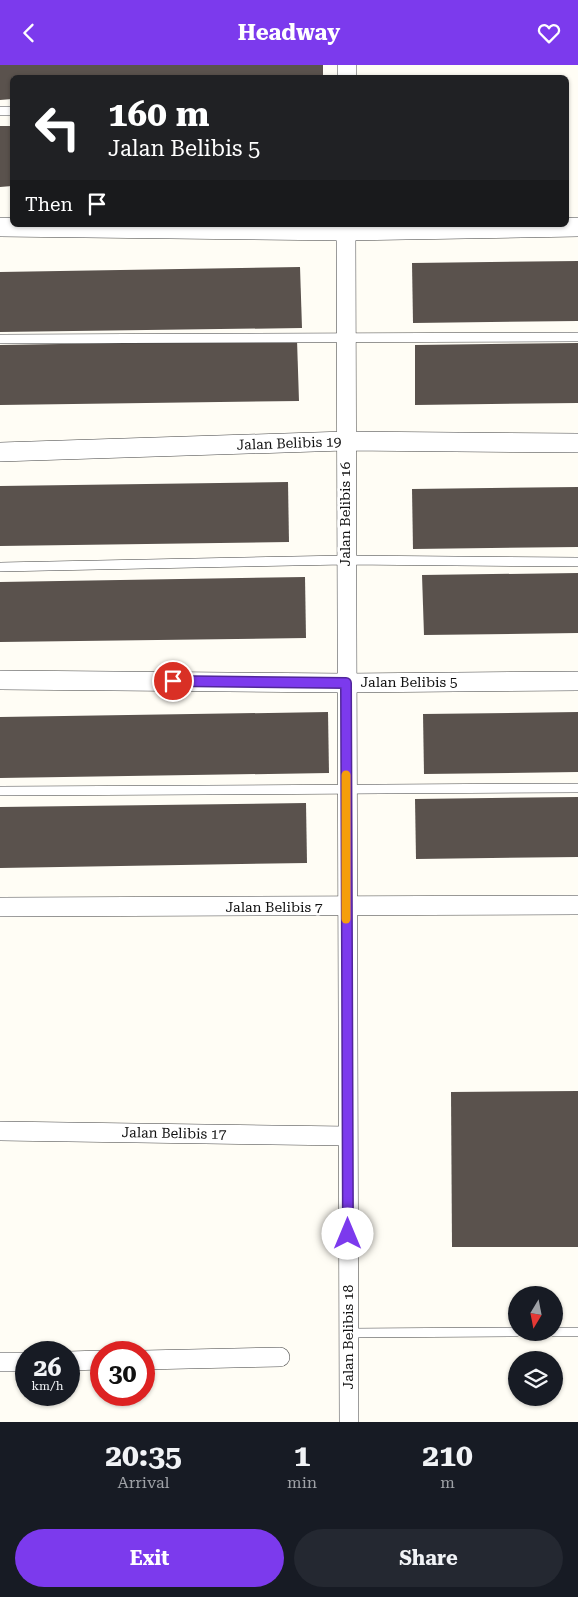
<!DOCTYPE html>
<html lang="en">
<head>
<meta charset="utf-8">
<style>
	:root { --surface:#171b24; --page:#242831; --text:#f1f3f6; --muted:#9ea1a6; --accent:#7c3aed }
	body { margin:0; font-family:"Roboto Serif",serif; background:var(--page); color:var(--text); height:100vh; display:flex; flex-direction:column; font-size:19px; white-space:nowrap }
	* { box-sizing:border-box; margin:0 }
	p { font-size:16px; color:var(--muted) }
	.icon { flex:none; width:28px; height:28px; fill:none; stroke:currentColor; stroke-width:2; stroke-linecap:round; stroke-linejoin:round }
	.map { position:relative; height:1357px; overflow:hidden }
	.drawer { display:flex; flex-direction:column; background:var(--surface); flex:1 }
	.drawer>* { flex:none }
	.hud { position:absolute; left:10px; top:10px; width:559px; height:152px; border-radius:8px; box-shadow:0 1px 4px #0004; background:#202124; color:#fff; overflow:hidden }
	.needle { width:32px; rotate:190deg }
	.tools { position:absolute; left:508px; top:1221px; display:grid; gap:10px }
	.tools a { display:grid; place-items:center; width:55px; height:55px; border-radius:50%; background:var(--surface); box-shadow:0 1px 4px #0004; font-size:25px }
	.speed { position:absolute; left:15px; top:1276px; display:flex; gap:10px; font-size:25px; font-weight:700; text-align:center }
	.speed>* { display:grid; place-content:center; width:65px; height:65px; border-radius:50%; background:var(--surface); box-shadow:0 1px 4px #0004; line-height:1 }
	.speed small { font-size:12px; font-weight:400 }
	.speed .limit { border:8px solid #d22; background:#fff; color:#111 }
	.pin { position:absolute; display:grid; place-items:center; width:42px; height:42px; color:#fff; margin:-21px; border:2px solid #fff; border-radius:50%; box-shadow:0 1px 5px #0007 }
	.me { position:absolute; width:55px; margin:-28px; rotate:0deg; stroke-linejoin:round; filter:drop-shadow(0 0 4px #0008) }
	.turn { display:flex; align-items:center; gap:18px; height:105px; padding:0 15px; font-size:22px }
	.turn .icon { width:65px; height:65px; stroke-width:2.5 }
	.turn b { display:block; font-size:35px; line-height:42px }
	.then { display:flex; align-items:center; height:48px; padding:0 15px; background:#0003; gap:10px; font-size:19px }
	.eta { display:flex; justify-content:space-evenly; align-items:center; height:85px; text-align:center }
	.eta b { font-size:30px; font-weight:700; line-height:35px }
	.cta { display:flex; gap:10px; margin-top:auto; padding:10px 15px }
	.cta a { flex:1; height:58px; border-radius:30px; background:var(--accent); color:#fff; font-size:20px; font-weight:700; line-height:58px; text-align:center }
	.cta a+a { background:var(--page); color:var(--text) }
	header { display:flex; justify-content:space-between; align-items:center; height:65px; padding:0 15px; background:var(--accent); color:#fff; font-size:22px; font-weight:700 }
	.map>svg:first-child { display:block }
	.building { fill:#5a524d }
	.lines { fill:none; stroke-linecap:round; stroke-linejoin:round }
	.service-casing { stroke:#444; stroke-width:10 }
	.minor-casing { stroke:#444; stroke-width:20 }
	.service { stroke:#fff; stroke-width:9 }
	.minor { stroke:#fff; stroke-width:19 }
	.route-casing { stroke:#51269a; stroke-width:12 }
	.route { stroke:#7c3aed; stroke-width:9 }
	.slow { stroke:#f59e0b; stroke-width:9 }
	.labels { text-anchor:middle; stroke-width:5; stroke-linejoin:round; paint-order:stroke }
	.street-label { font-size:14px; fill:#111; stroke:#fff }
</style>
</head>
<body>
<header><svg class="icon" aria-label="back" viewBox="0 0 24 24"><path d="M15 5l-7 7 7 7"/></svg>Headway<svg class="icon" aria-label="heart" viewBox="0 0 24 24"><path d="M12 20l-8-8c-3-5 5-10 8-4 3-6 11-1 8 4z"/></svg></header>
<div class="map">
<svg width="578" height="1357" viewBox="0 0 578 1357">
	<rect width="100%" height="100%" fill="#fffdf5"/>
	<!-- building -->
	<g class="building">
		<path d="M0,0H323V12H12V34L0,35Z"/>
		<path d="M0,61H12V121L0,122Z"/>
		<path d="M578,196V256L413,258L412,198Z"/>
		<path d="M300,202L302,263L0,267V207Z"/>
		<path d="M297,275L299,336L0,340V280Z"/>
		<path d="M578,278V338L415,340V280Z"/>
		<path d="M288,417L289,477L0,481V421Z"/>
		<path d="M578,422V482L413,484L412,424Z"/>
		<path d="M578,508V568L424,570L422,510Z"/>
		<path d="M305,512L306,573L0,577V517Z"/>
		<path d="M328,647L329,708L0,713V652Z"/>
		<path d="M578,647V707L424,709L423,649Z"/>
		<path d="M578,732V792L416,794L415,734Z"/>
		<path d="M306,738L307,798L0,803V742Z"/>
		<path d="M578,1026V1182H452L451,1027Z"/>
	</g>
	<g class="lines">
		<!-- service casing -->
		<g class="service-casing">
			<g id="service">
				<path d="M0,46H12"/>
				<path d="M0,274L578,272"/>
				<path d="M0,502L345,495L578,497"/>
				<path d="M0,726L578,723"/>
				<path d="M554,1267H578"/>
				<path d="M348,1268L516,1267"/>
			</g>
		</g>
		<!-- minor casing -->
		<g class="minor-casing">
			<g id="minor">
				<path d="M347,12V0"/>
				<path d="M346,160L349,1357"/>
				<path d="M0,162L346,166L578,162"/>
				<path d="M0,387L345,376L578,378"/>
				<path d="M0,615L346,618L578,616"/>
				<path d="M0,842L578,840"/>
				<path d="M0,1066L347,1071"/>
				<path d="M144,1295L280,1292"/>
				<path d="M69,1296L101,1295"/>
				<path d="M0,1297H26"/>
			</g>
		</g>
		<!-- service -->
		<use href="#service" class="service"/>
		<!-- minor -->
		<use href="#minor" class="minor"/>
	</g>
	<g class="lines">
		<!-- route casing -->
		<g class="route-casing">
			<path id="route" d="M173,616L346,618L348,1169"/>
		</g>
		<!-- route -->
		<use href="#route" class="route"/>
		<!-- slow -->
		<path class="slow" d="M346,710V854"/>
	</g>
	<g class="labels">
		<!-- street labels -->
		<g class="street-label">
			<text transform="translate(289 378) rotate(-2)" y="5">Jalan Belibis 19</text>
			<text transform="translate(345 449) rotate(-90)" y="5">Jalan Belibis 16</text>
			<text x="409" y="622">Jalan Belibis 5</text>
			<text x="274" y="847">Jalan Belibis 7</text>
			<text transform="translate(174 1068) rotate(1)" y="5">Jalan Belibis 17</text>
			<text transform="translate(348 1272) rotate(-90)" y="5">Jalan Belibis 18</text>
		</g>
	</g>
</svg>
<div class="tools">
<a><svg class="needle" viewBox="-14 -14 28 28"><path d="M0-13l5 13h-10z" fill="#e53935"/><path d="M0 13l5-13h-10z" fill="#9ea1a6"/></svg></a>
<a><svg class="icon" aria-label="layers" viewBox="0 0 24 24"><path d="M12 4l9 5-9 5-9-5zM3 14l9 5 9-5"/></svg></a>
</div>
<div class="speed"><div>26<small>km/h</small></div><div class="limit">30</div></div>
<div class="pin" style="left:173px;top:616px;background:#d93025"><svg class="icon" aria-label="arrive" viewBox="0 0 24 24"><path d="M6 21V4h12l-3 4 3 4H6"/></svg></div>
<svg class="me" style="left:348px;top:1169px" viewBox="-20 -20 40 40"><circle r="19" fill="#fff"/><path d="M0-13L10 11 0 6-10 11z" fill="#7c3aed"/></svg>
<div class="hud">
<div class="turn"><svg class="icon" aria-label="left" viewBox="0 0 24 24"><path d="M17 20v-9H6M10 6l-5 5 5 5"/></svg><div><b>160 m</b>Jalan Belibis 5</div></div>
<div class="then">Then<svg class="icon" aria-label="arrive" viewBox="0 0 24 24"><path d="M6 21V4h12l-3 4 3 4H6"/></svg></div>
</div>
</div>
<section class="drawer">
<div class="eta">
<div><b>20:35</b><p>Arrival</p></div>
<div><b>1</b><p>min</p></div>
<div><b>210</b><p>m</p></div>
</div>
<div class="cta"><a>Exit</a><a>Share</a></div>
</section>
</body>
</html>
